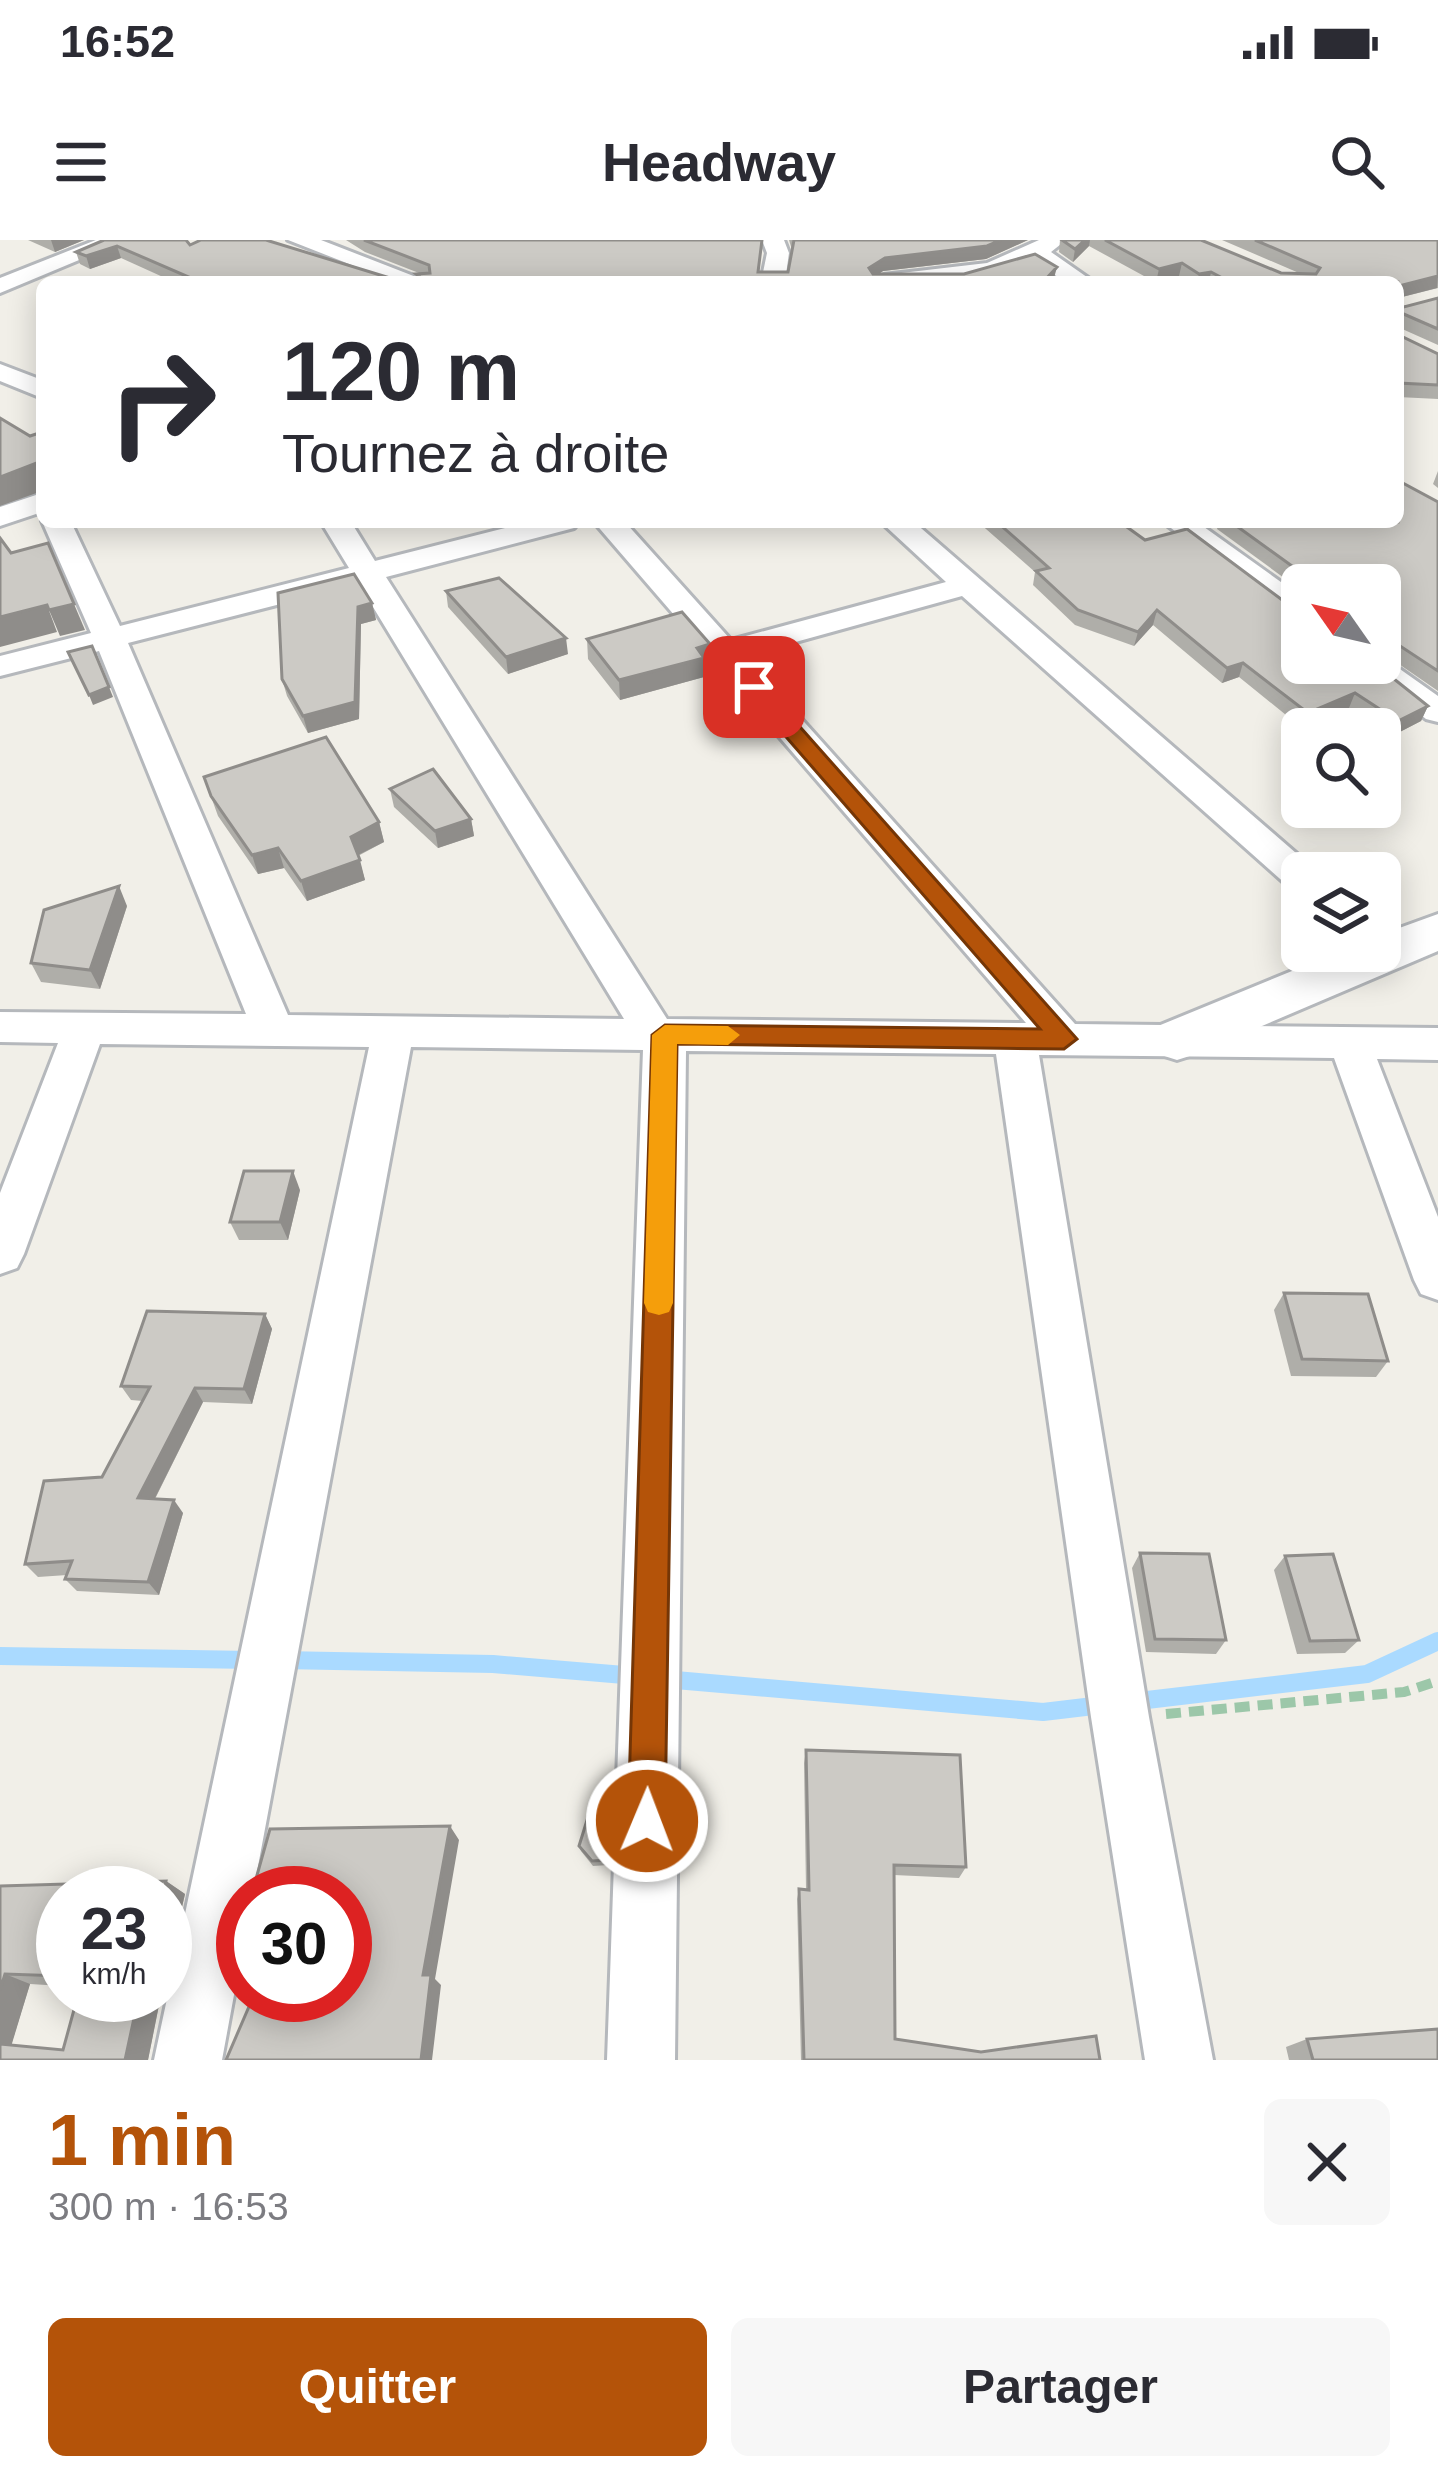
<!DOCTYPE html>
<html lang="fr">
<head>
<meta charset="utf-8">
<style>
	:root { --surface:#fff; --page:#f7f7f7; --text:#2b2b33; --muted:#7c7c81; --accent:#b45309 }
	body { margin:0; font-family:Arial,sans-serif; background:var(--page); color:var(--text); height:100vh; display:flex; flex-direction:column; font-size:45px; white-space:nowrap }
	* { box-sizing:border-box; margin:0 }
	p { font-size:39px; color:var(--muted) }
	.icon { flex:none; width:66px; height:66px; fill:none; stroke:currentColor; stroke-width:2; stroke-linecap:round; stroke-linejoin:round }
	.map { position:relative; height:1820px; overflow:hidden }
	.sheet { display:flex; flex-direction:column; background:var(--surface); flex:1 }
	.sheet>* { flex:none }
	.banner { position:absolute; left:36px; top:36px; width:1368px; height:252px; border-radius:18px; box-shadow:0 6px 30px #0003; background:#fff; color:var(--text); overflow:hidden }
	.needle { width:78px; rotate:304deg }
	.tools { position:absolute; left:1281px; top:324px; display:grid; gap:24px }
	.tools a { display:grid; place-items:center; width:120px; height:120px; border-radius:18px; background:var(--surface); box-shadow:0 6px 30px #0003; font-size:60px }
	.speed { position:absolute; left:36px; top:1626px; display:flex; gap:24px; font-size:60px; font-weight:700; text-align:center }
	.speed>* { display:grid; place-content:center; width:156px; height:156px; border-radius:50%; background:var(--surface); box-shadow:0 6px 30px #0003; line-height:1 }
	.speed small { font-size:30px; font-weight:400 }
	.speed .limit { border:18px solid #d22; background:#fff; color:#111 }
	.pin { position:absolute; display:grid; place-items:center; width:102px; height:102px; color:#fff; margin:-51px; border-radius:24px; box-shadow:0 6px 18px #0006 }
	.me { position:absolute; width:132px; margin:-66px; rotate:1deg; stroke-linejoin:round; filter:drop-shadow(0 0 9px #0008) }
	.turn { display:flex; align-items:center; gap:42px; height:252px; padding:0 48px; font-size:54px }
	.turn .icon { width:156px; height:156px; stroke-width:2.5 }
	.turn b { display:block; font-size:84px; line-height:102px }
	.round { display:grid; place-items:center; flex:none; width:126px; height:126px; border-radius:18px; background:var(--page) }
	.head { display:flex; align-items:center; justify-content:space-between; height:204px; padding:0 48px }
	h1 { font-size:72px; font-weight:700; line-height:90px; color:var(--accent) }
	.button { display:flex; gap:24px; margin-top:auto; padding:24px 48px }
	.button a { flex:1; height:138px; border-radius:18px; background:var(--accent); color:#fff; font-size:48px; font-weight:700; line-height:138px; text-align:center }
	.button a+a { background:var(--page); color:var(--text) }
	.status { display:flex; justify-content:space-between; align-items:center; height:84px; padding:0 60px; background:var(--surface); direction:ltr }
	.status svg { height:33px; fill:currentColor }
	header { display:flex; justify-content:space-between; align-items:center; height:156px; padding:0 48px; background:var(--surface); font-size:54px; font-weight:700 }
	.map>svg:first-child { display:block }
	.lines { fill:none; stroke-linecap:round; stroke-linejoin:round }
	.stream { stroke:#aadaff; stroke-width:18 }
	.minor-casing { stroke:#b5b8bc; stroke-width:6 }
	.tertiary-casing { stroke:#b5b8bc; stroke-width:6 }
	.path { stroke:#9cc7a9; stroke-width:10; stroke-dasharray:15 8; stroke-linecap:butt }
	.minor { fill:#fff; fill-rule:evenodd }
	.tertiary { fill:#fff; fill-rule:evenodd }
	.wall { fill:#afaea9 }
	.shaded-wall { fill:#8f8d8a }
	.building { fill:#cccac5; stroke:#8f8d8a; stroke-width:3 }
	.route { fill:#b45309; stroke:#753606; stroke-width:3 }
	.slow { fill:#f59e0b }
</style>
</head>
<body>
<div class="status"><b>16:52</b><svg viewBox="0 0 49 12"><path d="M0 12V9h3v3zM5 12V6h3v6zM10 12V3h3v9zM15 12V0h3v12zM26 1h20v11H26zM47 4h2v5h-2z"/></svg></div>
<header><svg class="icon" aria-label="menu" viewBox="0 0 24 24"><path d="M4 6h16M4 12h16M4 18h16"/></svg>Headway<svg class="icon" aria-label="search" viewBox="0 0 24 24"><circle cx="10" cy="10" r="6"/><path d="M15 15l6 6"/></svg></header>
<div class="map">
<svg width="1438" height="1820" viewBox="0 0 1438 1820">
	<rect width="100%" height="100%" fill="#f1efe8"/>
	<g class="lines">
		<!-- stream -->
		<g class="stream">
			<path d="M0,1416L253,1420"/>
			<path d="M281,1420L493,1424L636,1436"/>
			<path d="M664,1439L1043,1472L1102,1465"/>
			<path d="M1130,1462L1367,1434L1438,1401"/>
		</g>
		<!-- minor casing -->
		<g class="minor-casing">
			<g id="minor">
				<path d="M96,0H127L0,53V38Z"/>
				<path d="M288,0H321L429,42H395Z"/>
				<path d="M762,0H784L789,13L785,42H761L767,13Z"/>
				<path d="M1039,0H1066L1051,12L1094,42H1066L1034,22L962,42H872L884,35L987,23Z"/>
				<path d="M0,124L42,140V158L0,141Z"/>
				<path d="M42,253V272L0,286V267Z"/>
				<path d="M42,281L71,282L120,386L349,328L321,282H351L375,321L529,282H579L574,288L386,337L667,779L1026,783L594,282H625L731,400L946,342L881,282H914L1319,633H1302V650L1288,646L962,356L745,416L1075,784L1438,788V820L1377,819L1438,977V1060L1421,1054L1414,1040L1334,818L1039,815L1149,1477L1213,1820H1145L1091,1477L996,814L686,811L675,1820H607L643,810L411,807L253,1653H243V1706L222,1820H154L369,807L100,804L24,1014L17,1028L0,1034V953L58,803L0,802V772L246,774L99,411L0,436V416L91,393ZM359,344L624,779L288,775L128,403Z"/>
				<path d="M1163,282H1197L1302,357V382L1291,379Z"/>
				<path d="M1380,415L1438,456V482L1426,479L1355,423H1380Z"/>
			</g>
		</g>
		<!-- tertiary casing -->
		<g class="tertiary-casing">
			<path id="tertiary" d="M1438,674V711L1196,814L1177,820L1158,814L1150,800L1158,786L1341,711H1380V695Z"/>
		</g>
		<!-- path -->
		<path class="path" d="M1166,1474L1404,1452L1438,1441"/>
		<!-- minor -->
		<use href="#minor" class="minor"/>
		<!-- tertiary -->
		<use href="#tertiary" class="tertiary"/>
	</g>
	<!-- wall -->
	<g class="wall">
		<path d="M28,0H84L55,12Z"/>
		<path d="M104,0L190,5L403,42H174L121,18L90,29L80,24L76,12Z"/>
		<path d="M346,0H762L759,32H788L792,10L789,0H1028L986,19L883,31L879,34L1055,40L1053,42H417L416,34L419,33L365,12Z"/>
		<path d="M1060,0H1201L1281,33H1299L1222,0H1438V48L1398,58V63L1404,67L1438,58V105L1400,88L1401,96L1438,114V159L1398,157V42H1188L1179,36L1155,42L1089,6L1073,22L1059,12Z"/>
		<path d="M1438,231V248L1433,244Z"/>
		<path d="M1401,242L1438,262V451L1380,411V345H1302V351L1217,289L1219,282H1398Z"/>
		<path d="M978,282H1120L1145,300L1428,466L1421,481L1392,496L1349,468L1302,488L1239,437L1222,443L1153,385L1134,406L1075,385L1033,345L1035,332Z"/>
		<path d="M446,351L568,414L508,434L448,367Z"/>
		<path d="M372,363L376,380L361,384L359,479L308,493L287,456L282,439Z"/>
		<path d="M587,399L710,404V424L704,426V437L620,460L588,419Z"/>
		<path d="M204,537L379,582L384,602L358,616L365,640L307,661L284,628L258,634L218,576Z"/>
		<path d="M390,549L471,579L474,596L438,608L394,567Z"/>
		<path d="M127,666L100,749L41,742L31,723Z"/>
		<path d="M300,950L288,1000H239L230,982Z"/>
		<path d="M1284,1053L1388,1121L1376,1137L1291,1136L1274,1070Z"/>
		<path d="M265,1074L272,1089L252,1164L203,1162L155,1259L183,1273L159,1355L77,1351L65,1339L67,1335L38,1337L25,1324L102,1237L143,1161L131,1160L121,1146Z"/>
		<path d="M1140,1313L1226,1400L1216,1414L1146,1412L1132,1328Z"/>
		<path d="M1285,1316L1359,1400L1345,1413L1297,1414L1274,1330Z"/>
		<path d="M806,1510L966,1627L959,1638L894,1635L895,1799L981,1812L1100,1820H801L797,1659L799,1649H806L804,1523Z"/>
		<path d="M611,1582L609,1625L593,1626L581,1611L579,1606Z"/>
		<path d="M166,1641L185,1654L165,1739V1653H63V1746L30,1744L11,1805L63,1810L78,1755H161L148,1820H0V1646Z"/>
		<path d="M1307,1799L1438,1820H1289L1286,1807Z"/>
	</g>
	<!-- shaded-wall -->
	<g class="shaded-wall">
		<path d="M51,0H84L55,12Z"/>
		<path d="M1001,0H1028L986,19L883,31L868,41L869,28L885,18Z"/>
		<path d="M1085,0H1090L1089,6L1073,22L1075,9Z"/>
		<path d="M117,6L121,18L90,29L86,16Z"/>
		<path d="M1182,23L1179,36L1156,42L1159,29Z"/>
		<path d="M1057,27L1053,42H1043Z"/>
		<path d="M1211,32L1209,42H1197L1199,34Z"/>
		<path d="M1438,36L1437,48L1398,58L1399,46Z"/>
		<path d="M42,221V251L0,266V237Z"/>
		<path d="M372,363L376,380L361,384L359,479L308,493L303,476L358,367Z"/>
		<path d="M74,364L85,390L60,396L49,370Z"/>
		<path d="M47,365L57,392L0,407V377Z"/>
		<path d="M1157,370L1153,385L1134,406L1138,392Z"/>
		<path d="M566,398L568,414L508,434L506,417Z"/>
		<path d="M710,404V424L704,426V437L620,460L619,440Z"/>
		<path d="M1243,423L1239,437L1222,443L1227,428Z"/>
		<path d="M109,447L113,457L93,465L89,455Z"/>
		<path d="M1355,453L1349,468L1302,488L1308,473Z"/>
		<path d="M1428,466L1421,481L1392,496L1398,481Z"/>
		<path d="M471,579L474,596L438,608L435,591Z"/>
		<path d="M379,582L384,602L356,616L351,597Z"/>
		<path d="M278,608L284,628L258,634L252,615Z"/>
		<path d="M360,620L365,640L307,661L301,641Z"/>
		<path d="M119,646L127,666L100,749L90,730Z"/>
		<path d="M293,931L300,950L288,1000L280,982Z"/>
		<path d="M265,1074L272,1089L252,1164L244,1149Z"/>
		<path d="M195,1148L203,1162L148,1272L138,1258Z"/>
		<path d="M174,1260L183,1273L159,1355L148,1342Z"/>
		<path d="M450,1586L459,1600L435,1739L441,1745L432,1820H421L423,1735Z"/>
		<path d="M166,1641L185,1654L165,1739V1653H163Z"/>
		<path d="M5,1734L30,1744L10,1810L0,1807V1750Z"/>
		<path d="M139,1755H161L148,1820H125Z"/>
	</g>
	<!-- building -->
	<g class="building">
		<path d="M104,0H186L190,5L201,0H266L403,42H200L117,6L86,16L76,12Z"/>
		<path d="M364,0H762L758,32H788L794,0H1001L987,6L885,18L869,28L873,34H964L1035,14L1057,27L1043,42H427L416,34L430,33L429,25Z"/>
		<path d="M1062,0H1085L1075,9Z"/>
		<path d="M1105,0H1201L1281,33L1316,34L1320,28L1255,0H1438V36L1399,46L1398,63L1404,67L1438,58V89L1399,72L1401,96L1438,114V145L1398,143V42H1230L1211,32L1199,34L1182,23L1159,29Z"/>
		<path d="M0,178L30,196L42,192V221L0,237Z"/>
		<path d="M1398,224L1401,242L1438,262V431L1385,396L1380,404V345H1310V339L1231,282H1398Z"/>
		<path d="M997,282H1120L1145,300L1187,289L1293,368L1302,370V423H1374L1428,466L1398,481L1355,453L1308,473L1243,423L1227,428L1157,370L1138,392L1078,370L1036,331L1049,328Z"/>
		<path d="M0,298L11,313L48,303L74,364L49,370L47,365L0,377Z"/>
		<path d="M354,334L372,363L358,367L355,462L303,476L282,439L278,353Z"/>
		<path d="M499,338L566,398L506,417L446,351Z"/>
		<path d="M682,372L710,404L697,408L704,418L619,440L587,399Z"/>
		<path d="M92,406L109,447L89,455L68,412Z"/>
		<path d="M326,497L379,582L351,597L360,620L301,641L278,608L252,615L211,556L204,537Z"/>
		<path d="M433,529L471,579L435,591L390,549Z"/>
		<path d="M119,646L90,730L31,723L44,670Z"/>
		<path d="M244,931H293L280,982H230Z"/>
		<path d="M1284,1053L1368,1054L1388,1121L1302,1119Z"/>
		<path d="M147,1071L265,1074L244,1149L195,1148L138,1258L174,1260L148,1342L65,1339L72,1321L25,1324L44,1241L102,1237L150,1147L121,1146Z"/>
		<path d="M1140,1313L1209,1314L1226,1400L1155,1399Z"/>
		<path d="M1333,1314L1359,1400L1310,1401L1285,1316Z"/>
		<path d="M806,1510L960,1515L966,1627L894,1625L895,1799L981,1812L1096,1796L1100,1820H804L799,1649L809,1650Z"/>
		<path d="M610,1576L608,1620L592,1621L579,1606L588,1577Z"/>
		<path d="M450,1586L423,1735H431L421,1820H226L254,1755H345V1653H252L270,1589Z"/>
		<path d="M166,1641L163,1653H63V1736L5,1734L0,1750V1646Z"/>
		<path d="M243,1683V1722L232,1723Z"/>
		<path d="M78,1755H139L125,1820H0V1804L63,1810Z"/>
		<path d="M1438,1789V1820H1313L1307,1799Z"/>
	</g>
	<!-- route -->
	<path class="route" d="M747,443H761L1077,799L1064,809L677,804L665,1581L660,1594L647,1600L634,1594L628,1581L652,795L665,785L1040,789L747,452Z"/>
	<!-- slow -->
	<path class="slow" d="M665,785L728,786L740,795L728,805L677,804L673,1063L669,1072L659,1075L648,1072L644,1063L652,795Z"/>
</svg>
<div class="tools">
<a><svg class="needle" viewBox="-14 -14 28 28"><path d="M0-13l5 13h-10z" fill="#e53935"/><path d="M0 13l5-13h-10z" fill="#7c7c81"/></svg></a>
<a><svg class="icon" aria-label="search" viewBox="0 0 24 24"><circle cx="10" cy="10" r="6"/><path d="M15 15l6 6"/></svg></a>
<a><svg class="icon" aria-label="layers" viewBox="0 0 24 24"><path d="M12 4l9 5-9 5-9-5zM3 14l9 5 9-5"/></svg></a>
</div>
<div class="speed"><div>23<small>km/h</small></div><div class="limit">30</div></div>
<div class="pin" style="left:754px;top:447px;background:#d93025"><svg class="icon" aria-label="arrive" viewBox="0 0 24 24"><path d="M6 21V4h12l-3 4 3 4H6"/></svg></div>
<svg class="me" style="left:647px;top:1581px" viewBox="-20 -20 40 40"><circle r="17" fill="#b45309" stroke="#fff" stroke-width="3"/><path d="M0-11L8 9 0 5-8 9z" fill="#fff"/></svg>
<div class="banner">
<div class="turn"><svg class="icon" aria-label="right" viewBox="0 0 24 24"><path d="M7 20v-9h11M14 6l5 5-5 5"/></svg><div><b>120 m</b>Tournez à droite</div></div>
</div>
</div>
<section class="sheet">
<div class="head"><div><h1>1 min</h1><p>300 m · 16:53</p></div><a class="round"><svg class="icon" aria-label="close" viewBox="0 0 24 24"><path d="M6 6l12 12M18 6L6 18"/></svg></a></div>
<div class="button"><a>Quitter</a><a>Partager</a></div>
</section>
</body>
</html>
